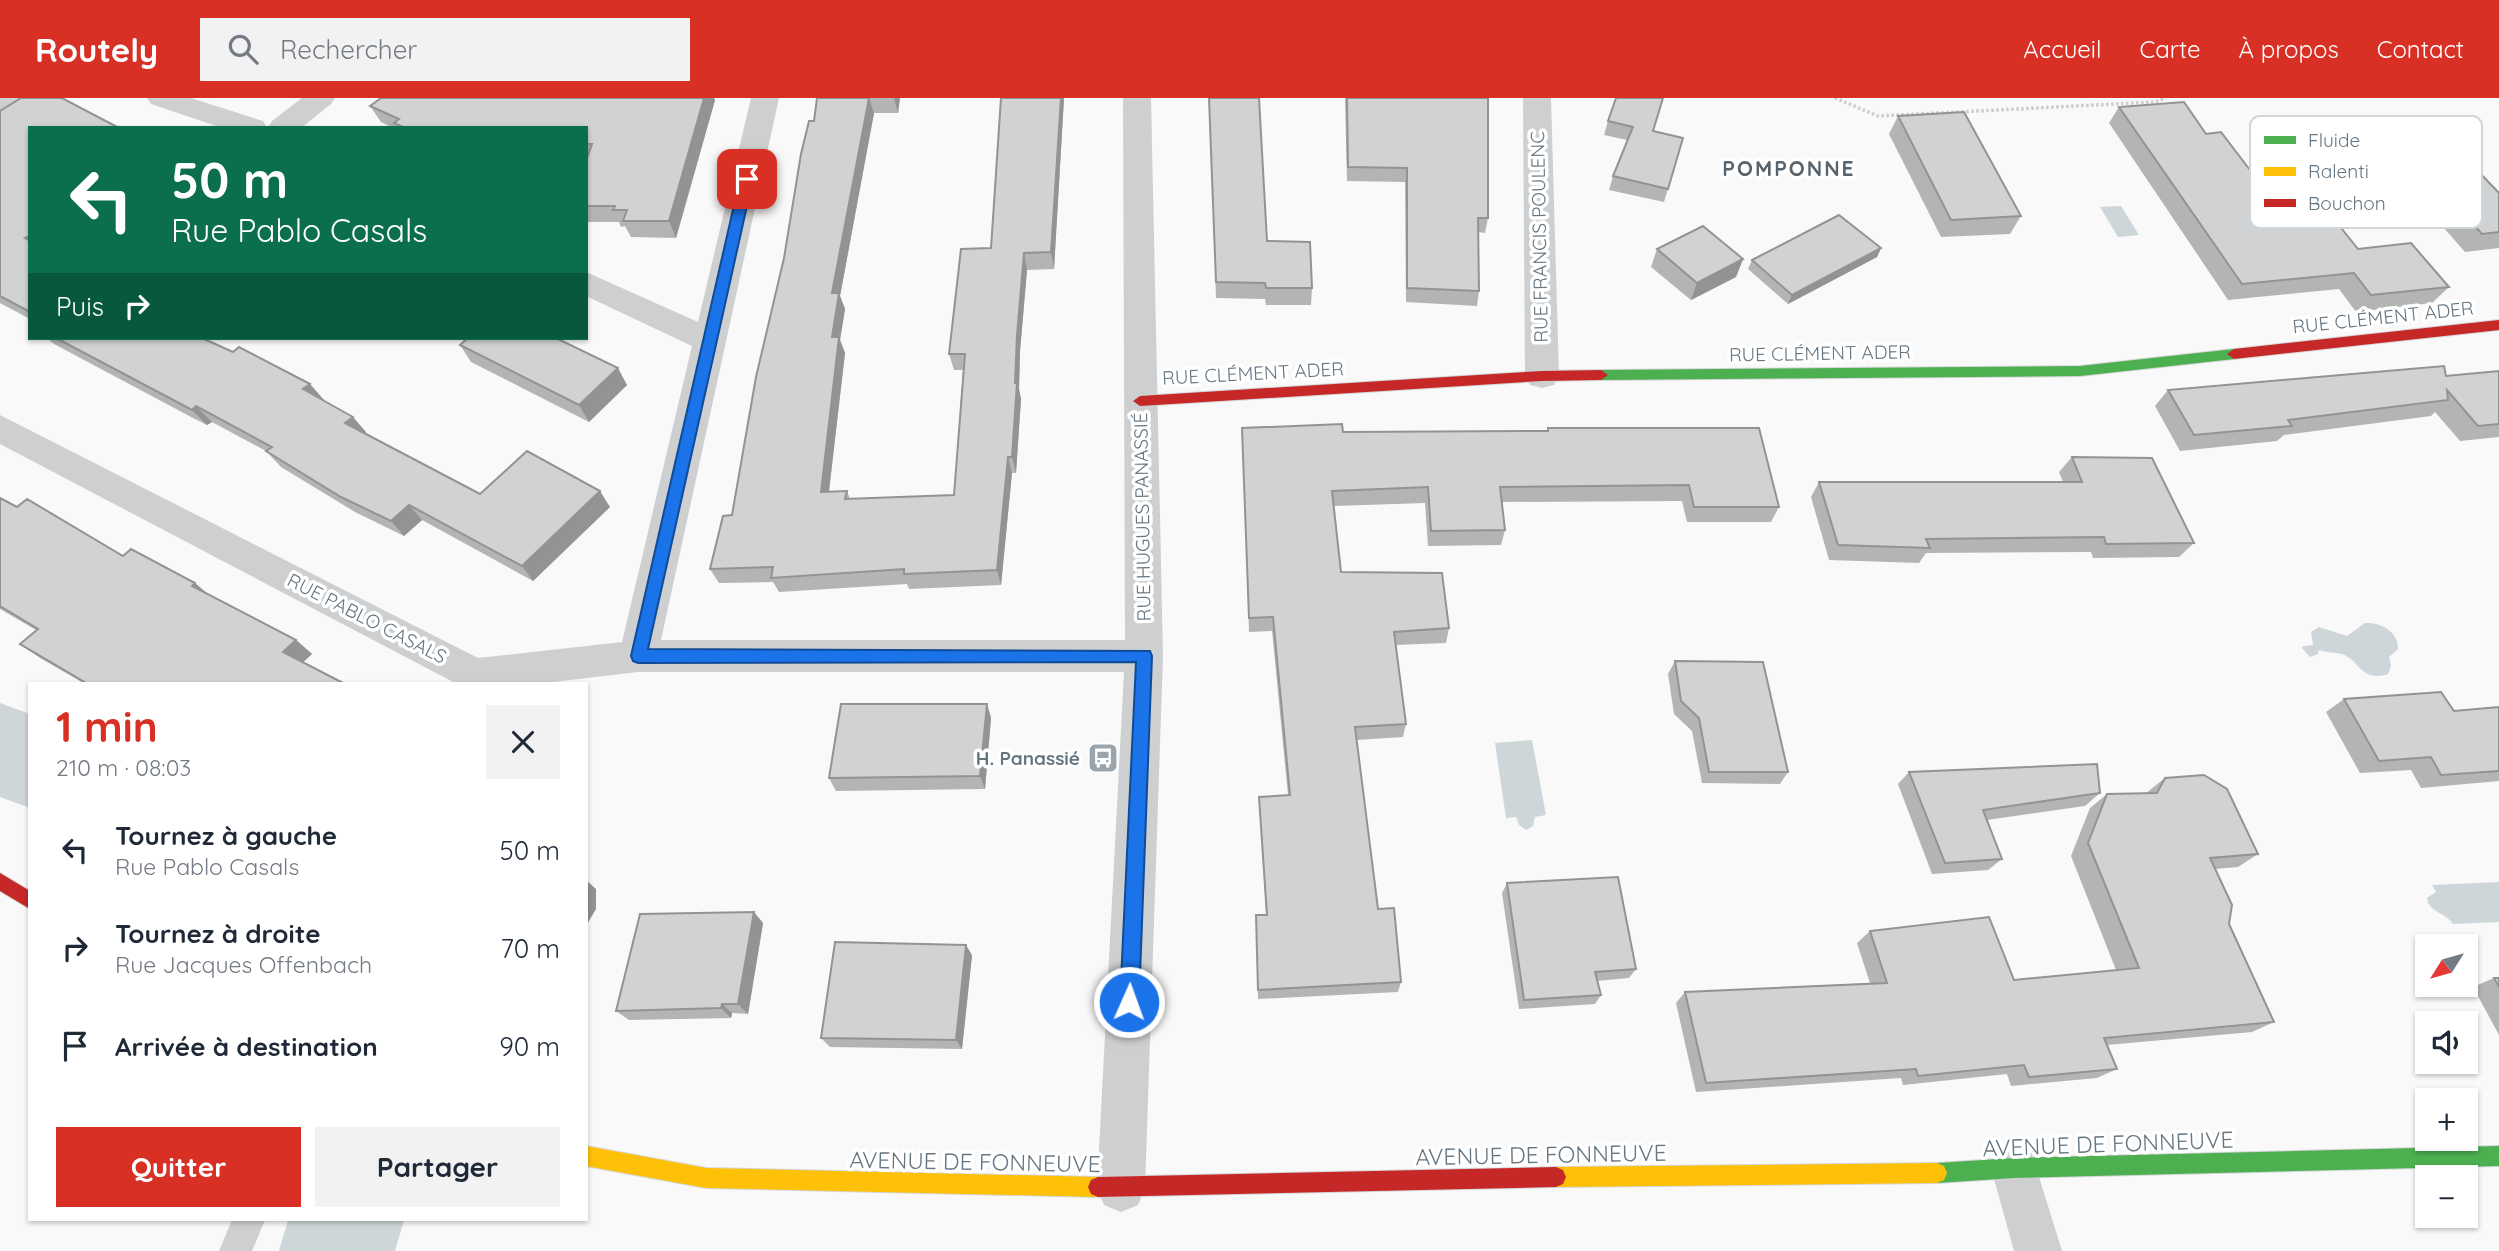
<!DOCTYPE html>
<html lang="fr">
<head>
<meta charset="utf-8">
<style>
	:root { --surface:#fff; --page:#f2f2f3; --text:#1f2937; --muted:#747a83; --accent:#d93025 }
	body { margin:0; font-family:Quicksand,sans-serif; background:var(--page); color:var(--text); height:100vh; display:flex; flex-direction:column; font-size:26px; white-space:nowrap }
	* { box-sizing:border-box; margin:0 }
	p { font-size:23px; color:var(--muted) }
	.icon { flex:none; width:38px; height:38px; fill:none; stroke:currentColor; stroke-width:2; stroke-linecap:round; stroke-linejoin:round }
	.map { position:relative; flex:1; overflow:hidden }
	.drawer { position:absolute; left:28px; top:584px; width:560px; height:539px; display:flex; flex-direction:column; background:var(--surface); border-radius:0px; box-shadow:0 2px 5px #0004 }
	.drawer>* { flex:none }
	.hud { position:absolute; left:28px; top:28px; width:560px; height:214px; border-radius:0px; box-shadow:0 2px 5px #0004; background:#0b6e4f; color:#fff; overflow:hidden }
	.needle { width:46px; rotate:233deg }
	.controls { position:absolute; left:2415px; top:836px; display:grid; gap:14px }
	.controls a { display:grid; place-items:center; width:63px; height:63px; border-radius:0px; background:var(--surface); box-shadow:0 2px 5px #0004; font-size:35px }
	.pin { position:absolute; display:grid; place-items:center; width:60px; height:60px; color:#fff; margin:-30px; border-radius:14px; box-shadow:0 4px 10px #0006 }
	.me { position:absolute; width:77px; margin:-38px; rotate:2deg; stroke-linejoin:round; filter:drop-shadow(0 0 5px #0008) }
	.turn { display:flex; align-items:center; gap:24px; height:147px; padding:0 28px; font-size:32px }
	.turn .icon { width:91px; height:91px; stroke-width:2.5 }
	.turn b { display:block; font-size:49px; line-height:60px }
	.then { display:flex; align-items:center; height:66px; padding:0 28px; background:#0003; gap:14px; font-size:26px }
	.round { display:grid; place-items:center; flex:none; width:74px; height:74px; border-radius:0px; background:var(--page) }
	.headline { display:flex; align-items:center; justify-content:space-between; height:119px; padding:0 28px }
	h1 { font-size:42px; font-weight:800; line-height:52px; color:var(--accent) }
	.action { display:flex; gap:14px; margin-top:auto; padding:14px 28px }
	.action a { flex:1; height:80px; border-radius:0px; background:var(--accent); color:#fff; font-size:28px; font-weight:800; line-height:80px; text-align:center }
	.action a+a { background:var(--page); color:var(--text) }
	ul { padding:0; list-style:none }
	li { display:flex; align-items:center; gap:21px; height:98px; padding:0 28px }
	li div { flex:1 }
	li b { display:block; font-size:26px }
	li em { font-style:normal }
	header { display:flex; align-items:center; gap:42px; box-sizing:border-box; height:98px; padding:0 35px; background:var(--accent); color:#fff }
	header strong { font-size:33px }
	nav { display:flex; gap:38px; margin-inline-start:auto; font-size:24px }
	.search { width:490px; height:63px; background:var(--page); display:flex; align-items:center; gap:18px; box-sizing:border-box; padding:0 24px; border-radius:0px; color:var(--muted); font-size:26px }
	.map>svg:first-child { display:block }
	.water { fill:#ced6d9 }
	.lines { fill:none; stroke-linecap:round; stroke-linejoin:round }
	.river { fill:#ced6d9; fill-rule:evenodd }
	.fast-casing { stroke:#d5d6d7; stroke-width:2 }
	.slow-casing { stroke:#d5d6d7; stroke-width:2 }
	.jam-casing { stroke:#d5d6d7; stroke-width:2 }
	.path { stroke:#cbcccd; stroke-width:3.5; stroke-dasharray:2.5 2.5; stroke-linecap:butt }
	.lane { fill:#cecfd0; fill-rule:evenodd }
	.street { fill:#cecfd0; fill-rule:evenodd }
	.fast { fill:#4caf50; fill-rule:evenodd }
	.slow { fill:#ffc107; fill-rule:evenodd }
	.jam { fill:#c62828; fill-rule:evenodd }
	.wall { fill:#b3b5b5 }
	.shaded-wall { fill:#929394 }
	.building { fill:#d0d2d3; stroke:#929394; stroke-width:2 }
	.route { fill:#1a73e8; stroke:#114b97; stroke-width:2 }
	.labels { text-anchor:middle; stroke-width:7; stroke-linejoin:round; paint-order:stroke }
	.street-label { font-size:19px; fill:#657683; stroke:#fff }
	.poi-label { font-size:19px; font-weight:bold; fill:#657683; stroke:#fff; text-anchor:end }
	.far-district-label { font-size:21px; font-weight:bold; letter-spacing:2px; fill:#57646e; stroke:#fff }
	.near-street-label { font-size:23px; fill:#657683; stroke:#fff }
	.key { fill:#fff; stroke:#d1d6da; stroke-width:2 }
	.key-label { font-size:19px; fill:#657683 }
</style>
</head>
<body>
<header>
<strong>Routely</strong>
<div class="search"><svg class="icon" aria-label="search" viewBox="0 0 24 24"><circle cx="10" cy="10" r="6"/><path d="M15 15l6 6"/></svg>Rechercher</div>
<nav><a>Accueil</a><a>Carte</a><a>À propos</a><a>Contact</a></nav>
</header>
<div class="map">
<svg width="2499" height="1153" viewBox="0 0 2499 1153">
	<rect width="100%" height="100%" fill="#f9f9f9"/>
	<!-- water -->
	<g class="water">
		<path d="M2121,108L2139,137L2118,139L2100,109Z"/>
		<path d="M2365,525C2381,524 2399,534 2398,551L2389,559L2391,568L2388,576C2361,585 2360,562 2342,556C2334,554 2327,555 2319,552L2318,556L2310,559L2302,550L2303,548L2313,547L2311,534L2319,529L2347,538Z"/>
		<path d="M1532,642L1546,717L1535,719L1533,728L1526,732L1519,727L1516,719L1506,720L1495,645Z"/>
		<path d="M2499,784V824L2453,826C2447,816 2435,816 2428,805L2427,800L2436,794L2432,787Z"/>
	</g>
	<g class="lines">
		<!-- river -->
		<g class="river">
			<path d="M0,605L30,616V710L0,699Z"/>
			<path d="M288,1122H404L395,1153H279Z"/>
		</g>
		<!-- fast casing -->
		<g class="fast-casing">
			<g id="fast">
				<path d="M2234,251L2241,256L2234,261L2080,278L1601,282L1594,277L1601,272L2080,268Z"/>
				<path d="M2499,1048V1068L2014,1080L1937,1085L1930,1082L1927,1075L1930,1068L1937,1065L2014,1060Z"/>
			</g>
		</g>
		<!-- slow casing -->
		<g class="slow-casing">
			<g id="slow">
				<path d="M586,1048L706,1070L1098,1079L1105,1082L1108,1089L1105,1096L1098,1099L706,1090L586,1068Z"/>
				<path d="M1937,1065L1944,1068L1947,1075L1944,1082L1937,1085L1556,1089L1549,1086L1546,1079L1549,1072L1556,1069Z"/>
			</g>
		</g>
		<!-- jam casing -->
		<g class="jam-casing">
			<g id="jam">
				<path d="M2499,222V232L2234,261L2227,256L2234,251Z"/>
				<path d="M1601,272L1608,277L1601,282L1542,283L1140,308L1133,303L1140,298L1542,273Z"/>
				<path d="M0,775L30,793V811L0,793Z"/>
				<path d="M1556,1069L1563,1072L1566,1079L1563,1086L1556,1089L1098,1099L1091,1096L1088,1089L1091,1082L1098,1079Z"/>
			</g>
		</g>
		<!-- path -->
		<path class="path" d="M1835,0L1878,18L2155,4L2166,0"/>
		<!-- lane -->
		<path class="lane" d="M232,1122H265L252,1153H219Z"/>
		<!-- street -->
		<g class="street">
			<path d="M0,0H26L22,6L0,16Z"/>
			<path d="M147,0H191L263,23L267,30H222L151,6Z"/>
			<path d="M302,0H335L331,6L301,30H268L272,23Z"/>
			<path d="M751,0H779L661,542H1125L1123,0H1151L1163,558L1145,1090L1138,1107L1121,1114L1104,1107L1097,1090L1124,574H638L536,586H457L0,346V317L478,560L622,544L692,248L586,198V174L698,224Z"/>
			<path d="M1523,0H1551L1559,278L1554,287L1542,290L1530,287L1525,278Z"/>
			<path d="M2014,1047L2031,1053L2062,1153H2014L1991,1070L1997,1053Z"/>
		</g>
		<!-- fast -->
		<use href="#fast" class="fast"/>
		<!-- slow -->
		<use href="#slow" class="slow"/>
		<!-- jam -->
		<use href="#jam" class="jam"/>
	</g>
	<!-- wall -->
	<g class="wall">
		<path d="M381,0H714L715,2L676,140L631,139L625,128L621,129L619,124H586V30H393L381,24L370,8Z"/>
		<path d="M817,0H900L898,15H874L840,198L845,211L840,242L845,255L829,394L847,393L850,401L954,397L963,272H954L949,256L991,150L1064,0L1054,171L1027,172L1020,253L1019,291L1021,301L1016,375H1012L1001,487L909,491L907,486L779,494L773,484L719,485L710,471L732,417L784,160L814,23Z"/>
		<path d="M1209,0L1267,143L1312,190L1311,207H1266L1265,201L1216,200Z"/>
		<path d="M1345,0H1488V120L1485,135L1478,134L1479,193L1477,208L1406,204L1405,84L1347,83Z"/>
		<path d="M2119,9L2206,36L2291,126L2358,151L2449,189L2432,205L2356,214L2339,191L2228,202L2109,25Z"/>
		<path d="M0,13L30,30V221L0,205Z"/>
		<path d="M1898,18L2021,118L2010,136L1941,139L1889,36Z"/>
		<path d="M1608,23L1653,33L1668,91L1664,104L1609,92L1613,78L1627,42L1604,37Z"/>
		<path d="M2429,77L2499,95V150L2465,154L2413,95Z"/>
		<path d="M1881,150L1877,159L1788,206L1748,171L1752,162Z"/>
		<path d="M1657,151L1743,161L1736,179L1691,202L1651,169Z"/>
		<path d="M47,240H202L324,302H323L366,334L365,336L480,396L610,409L533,483L422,422L404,438L355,414L281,369L266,353L212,324L207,327L193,320L54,246Z"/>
		<path d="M460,247L627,287L589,324L471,264Z"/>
		<path d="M2499,273V339L2460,343L2435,314L2431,318L2284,337L2277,343L2180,353L2155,308L2168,292L2446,278Z"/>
		<path d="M1548,330L1779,409L1771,424H1687L1682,403L1502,404L1505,432L1501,447L1428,448L1425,405L1334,408L1341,474L1449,530L1446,545L1396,547L1406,626L1403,639L1356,642L1378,811L1401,884L1398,894L1258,901L1256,828L1266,817L1259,699L1288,697L1272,533L1249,534L1243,345L1343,334L1547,333Z"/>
		<path d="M2072,359L2194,445L2179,459L2093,460L2091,454L1926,455L1919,465L1829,462L1811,399L1819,384H2063L2059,374Z"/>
		<path d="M0,400L17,409L123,458L195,485L209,497L296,542L312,556L303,564L345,586H85L40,560L20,546L36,532L0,511Z"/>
		<path d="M1675,563L1788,674L1780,686L1702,685L1692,633L1674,616L1668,576Z"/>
		<path d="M2344,601L2454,613L2499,609V683L2421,690L2411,672L2360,675L2326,614Z"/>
		<path d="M987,606L991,620L985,691L836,693L829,680Z"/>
		<path d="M1909,674L2100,695L2085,708L1987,722L2002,761L1988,772L1932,776L1898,686Z"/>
		<path d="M2165,680L2258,756L2238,769L2215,771L2229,826L2274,924L2252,934L2107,947L2117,971L2097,980L2011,988L2007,976L1903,987L1901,980L1696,994L1676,905L1685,894L1870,885L1857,845L1870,833L2014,882L2116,872L2071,758L2090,710L2107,696L2146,695Z"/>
		<path d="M1507,785L1636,871L1629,880L1597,883L1601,897L1595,906L1519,911L1502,795Z"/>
		<path d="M763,825L748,916L732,915L731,920L629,922L616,913Z"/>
		<path d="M972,857L962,951L830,949L821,940Z"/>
		<path d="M2494,880H2499V937L2473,889Z"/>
	</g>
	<!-- shaded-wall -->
	<g class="shaded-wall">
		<path d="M704,0H714L715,2L676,140L669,123Z"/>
		<path d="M869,0L874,15L840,198L845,211L840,242L845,255L827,409L821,394L832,239V195Z"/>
		<path d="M894,0H900L898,15Z"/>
		<path d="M1061,0H1064L1054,171L1051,154Z"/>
		<path d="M1881,150L1877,159L1788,206L1792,197Z"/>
		<path d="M1024,155L1027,172L1020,253L1019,291L1021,301L1016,375L1012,359L1017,237Z"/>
		<path d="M1743,161L1736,179L1691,202L1697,185Z"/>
		<path d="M618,270L627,287L589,324L579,307Z"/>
		<path d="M310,286L324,302L317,307L303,291Z"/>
		<path d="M196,308L212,324L207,327L192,312Z"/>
		<path d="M353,319L366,334L358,341L345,325Z"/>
		<path d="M1008,359L1012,375L1001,487L997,472Z"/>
		<path d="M600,393L610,409L533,483L522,468Z"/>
		<path d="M409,407L422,422L404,438L391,423Z"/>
		<path d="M195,485L212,500L192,488Z"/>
		<path d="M296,542L312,556L299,568L283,554Z"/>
		<path d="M987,606L991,620L985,691L980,678Z"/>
		<path d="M586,782L596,791V811L586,828Z"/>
		<path d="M754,814L763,825L748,916L738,906Z"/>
		<path d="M966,847L972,857L962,951L956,942Z"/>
		<path d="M722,906L732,915L731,920L721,910Z"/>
	</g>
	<!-- building -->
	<g class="building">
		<path d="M21,0H62L119,30H30V138L25,140L30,143V214L0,198V13Z"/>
		<path d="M381,0H704L669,123H623L627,112H613L615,108H586V63L592,46H586V30H405L394,25L399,21L370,8Z"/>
		<path d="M817,0H869L832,195H839L832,239H839L821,394L847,393L845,401L954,397L965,256H949L961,151L991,150L1001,0H1061L1051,154L1024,155L1017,237L1015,285H1017L1012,359H1008L997,472L904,476V471L771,480L773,469L710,471L723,418L732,417L756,279L784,160L801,56L809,23H814Z"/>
		<path d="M1209,0H1259L1267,143L1310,144L1312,190H1266L1265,185L1216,184Z"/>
		<path d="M1347,0H1488V120H1478L1479,193L1407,190V70L1348,69Z"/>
		<path d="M1616,0H1663L1653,33L1683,40L1668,91L1613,78L1633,29L1608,23Z"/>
		<path d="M2184,4L2206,36L2221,34L2291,126L2334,121L2358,151L2411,145L2449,189L2371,197L2354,175L2242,186L2119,9Z"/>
		<path d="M1964,14L2021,118L1951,122L1898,18Z"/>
		<path d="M2478,73L2499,95V134L2482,136L2429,77Z"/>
		<path d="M1839,117L1881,150L1792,197L1752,162Z"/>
		<path d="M1703,128L1743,161L1697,185L1657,151Z"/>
		<path d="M56,240H202L233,254L239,249L310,286L303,291L353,319L345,325L480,396L527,353L600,393L522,468L409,407L391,423L341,399L266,353L272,349L196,308L192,312L177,304Z"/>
		<path d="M468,240H556L618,270L579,307L460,247Z"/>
		<path d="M2444,268L2446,278L2499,273V326L2478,328L2447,292L2448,302L2288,322L2292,328L2194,337L2168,292Z"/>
		<path d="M1342,326L1343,334L1548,333V330H1759L1779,409H1694L1689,387L1500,389L1505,432L1431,433L1428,389L1332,393L1341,474L1442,475L1449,530L1394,534L1406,626L1355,629L1378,811L1394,810L1401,884L1258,892L1256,817H1267L1259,699L1290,697L1273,519L1249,520L1242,330Z"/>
		<path d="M2072,359L2152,360L2194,445L2106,446L2104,439L1926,441L1930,450L1838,447L1819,384H2082Z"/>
		<path d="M0,400L17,409L27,401L123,458L131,451L195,485L192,488L296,542L283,554L345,586H88L20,546L38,531L0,508Z"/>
		<path d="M1675,563L1763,564L1788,674H1709L1699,620L1681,603Z"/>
		<path d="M2441,594L2454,613L2499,609V673L2441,677L2431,659L2379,663L2344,601Z"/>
		<path d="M841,606H987L980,678L829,680Z"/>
		<path d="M2097,666L2100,695L1983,712L2002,761L1945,765L1909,674Z"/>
		<path d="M2204,677L2227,691L2258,756L2210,760L2232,807L2229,826L2274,924L2104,940L2117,971L2029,979L2024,967L1918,978L1916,971L1706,985L1685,894L1887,885L1870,833L1989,819L2014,882L2139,870L2088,745L2107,696L2157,695L2165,680Z"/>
		<path d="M1618,779L1636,871L1595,874L1601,897L1524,902L1507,785Z"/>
		<path d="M754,814L738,906H722L721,910L616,913L640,816Z"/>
		<path d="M835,844L966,847L956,942L821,940Z"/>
		<path d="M2494,880H2499V889Z"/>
	</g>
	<!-- route -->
	<path class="route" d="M747,77L753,81L648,551L1150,553L1152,558L1139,904L1136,910L1129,913L1123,910L1120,904L1136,564L638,565L633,563L631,558L740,81Z"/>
	<!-- icons -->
	<defs>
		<g id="bus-square" transform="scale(1.575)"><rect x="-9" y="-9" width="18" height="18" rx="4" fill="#99a4ac" stroke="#fff"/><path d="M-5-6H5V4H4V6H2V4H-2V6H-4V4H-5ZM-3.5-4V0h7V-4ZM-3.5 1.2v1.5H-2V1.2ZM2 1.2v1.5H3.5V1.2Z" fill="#fff"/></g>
	</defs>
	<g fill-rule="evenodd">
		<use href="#bus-square" x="1103" y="660"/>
	</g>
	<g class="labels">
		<!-- street labels -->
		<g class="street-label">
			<text transform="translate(1539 139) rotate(-91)" y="7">RUE FRANCIS POULENC</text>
			<text transform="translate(2383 219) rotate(-6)" y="7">RUE CLÉMENT ADER</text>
			<text transform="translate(1820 255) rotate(-1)" y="7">RUE CLÉMENT ADER</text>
			<text transform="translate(1253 275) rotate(-3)" y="7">RUE CLÉMENT ADER</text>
			<text transform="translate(1142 419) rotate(-91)" y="7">RUE HUGUES PANASSIÉ</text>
			<text transform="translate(367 520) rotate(27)" y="7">RUE PABLO CASALS</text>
		</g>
		<!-- poi labels -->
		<g class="poi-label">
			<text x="1080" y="667">H. Panassié</text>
		</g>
		<!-- far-district labels -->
		<g class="far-district-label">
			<text x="1789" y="78">POMPONNE</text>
		</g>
		<!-- near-street labels -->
		<g class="near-street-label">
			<text transform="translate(2108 1046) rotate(-2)" y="8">AVENUE DE FONNEUVE</text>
			<text transform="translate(1541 1057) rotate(-1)" y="8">AVENUE DE FONNEUVE</text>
			<text transform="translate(975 1064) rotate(1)" y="8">AVENUE DE FONNEUVE</text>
		</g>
	</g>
	<!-- legend -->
	<rect x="2250" y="18" width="232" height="112" rx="10" class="key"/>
	<rect x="2264" y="38" width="32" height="8" fill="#4caf50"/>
	<rect x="2264" y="69" width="32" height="9" fill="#ffc107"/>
	<rect x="2264" y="101" width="32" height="8" fill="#c62828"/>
	<g class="key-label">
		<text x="2308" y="49">Fluide</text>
		<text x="2308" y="80">Ralenti</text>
		<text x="2308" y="112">Bouchon</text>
	</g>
</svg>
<div class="controls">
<a><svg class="needle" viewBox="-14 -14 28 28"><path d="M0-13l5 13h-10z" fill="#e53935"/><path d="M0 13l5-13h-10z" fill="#747a83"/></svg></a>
<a><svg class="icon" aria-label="sound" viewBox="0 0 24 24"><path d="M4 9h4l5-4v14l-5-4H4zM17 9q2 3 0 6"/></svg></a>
<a>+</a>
<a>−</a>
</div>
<div class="pin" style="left:747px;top:81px;background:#d93025"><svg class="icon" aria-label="arrive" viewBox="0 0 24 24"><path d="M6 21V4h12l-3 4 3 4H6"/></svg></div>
<svg class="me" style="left:1129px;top:904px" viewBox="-20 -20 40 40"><circle r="17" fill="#1a73e8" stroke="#fff" stroke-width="3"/><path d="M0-11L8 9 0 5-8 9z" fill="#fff"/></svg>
<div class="hud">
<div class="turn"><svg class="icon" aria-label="left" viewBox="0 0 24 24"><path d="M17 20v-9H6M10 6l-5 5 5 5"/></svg><div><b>50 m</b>Rue Pablo Casals</div></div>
<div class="then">Puis<svg class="icon" aria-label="right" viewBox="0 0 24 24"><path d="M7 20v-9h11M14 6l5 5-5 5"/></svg></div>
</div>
<section class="drawer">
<div class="headline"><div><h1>1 min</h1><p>210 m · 08:03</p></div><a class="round"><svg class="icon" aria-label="close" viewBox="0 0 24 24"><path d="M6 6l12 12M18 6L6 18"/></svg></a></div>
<ul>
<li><svg class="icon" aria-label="left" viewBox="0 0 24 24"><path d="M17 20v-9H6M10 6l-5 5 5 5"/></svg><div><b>Tournez à gauche</b><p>Rue Pablo Casals</p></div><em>50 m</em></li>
<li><svg class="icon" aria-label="right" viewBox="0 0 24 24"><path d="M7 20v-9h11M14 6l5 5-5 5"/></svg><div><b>Tournez à droite</b><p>Rue Jacques Offenbach</p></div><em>70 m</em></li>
<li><svg class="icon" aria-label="arrive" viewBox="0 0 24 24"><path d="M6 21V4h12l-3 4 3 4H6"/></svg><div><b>Arrivée à destination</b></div><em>90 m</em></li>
</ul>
<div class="action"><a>Quitter</a><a>Partager</a></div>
</section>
</div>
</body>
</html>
